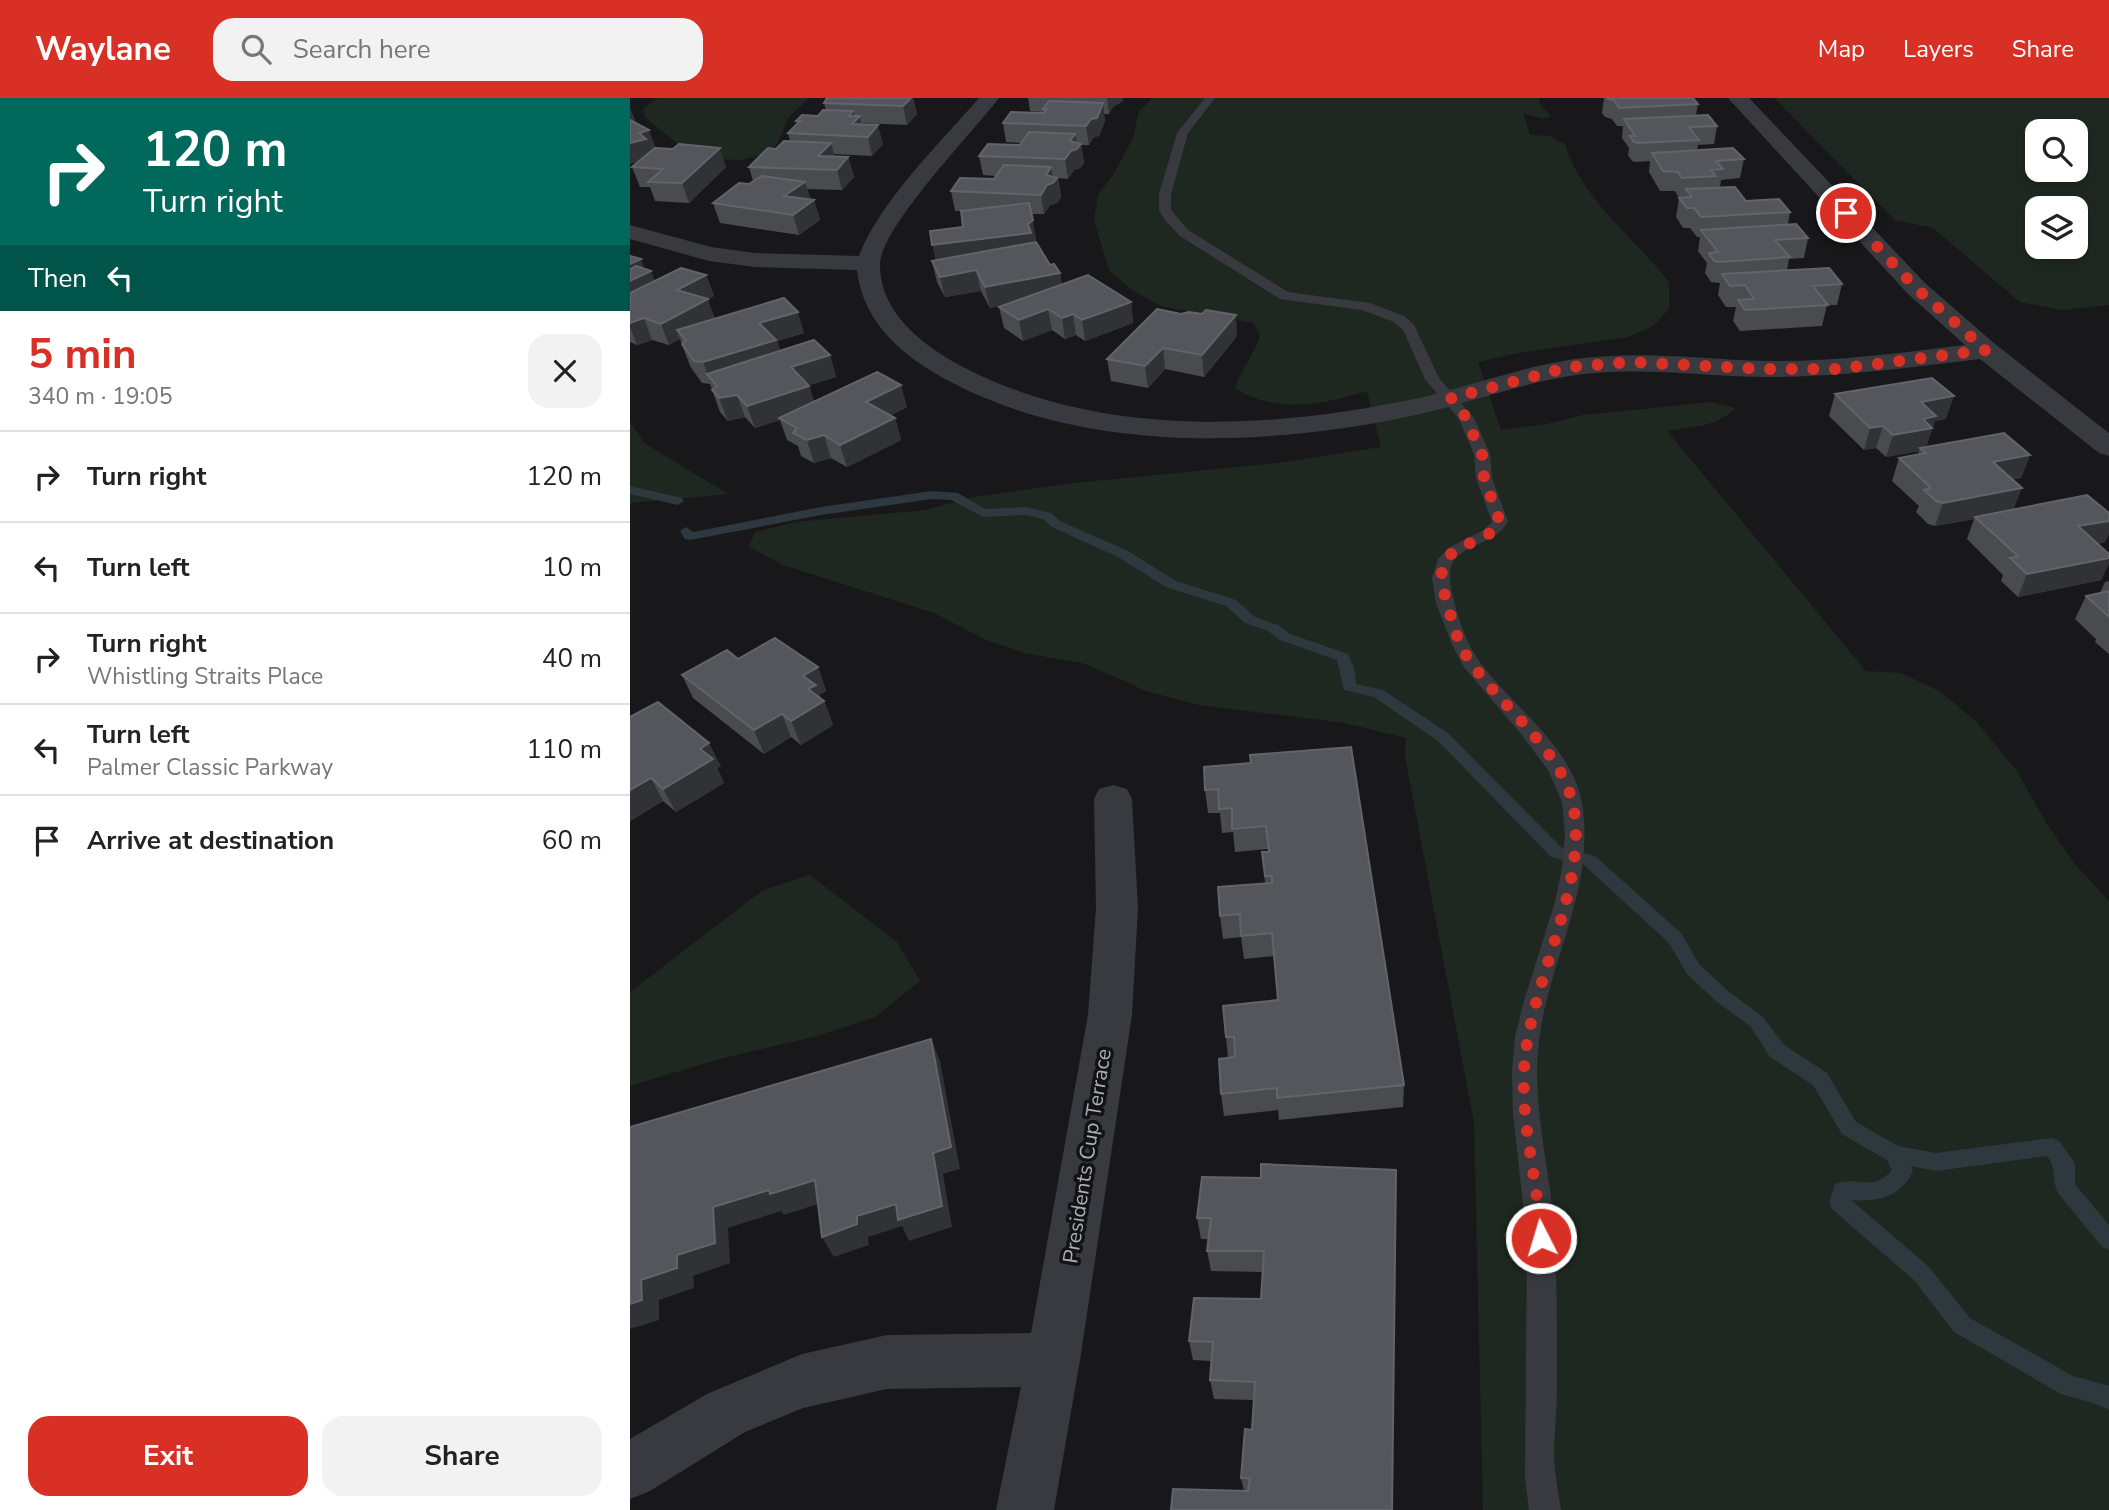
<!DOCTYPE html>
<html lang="en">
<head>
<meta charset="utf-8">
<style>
	:root { --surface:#fff; --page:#f2f2f2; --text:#222; --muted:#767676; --line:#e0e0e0; --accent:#d93025 }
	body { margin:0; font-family:"Nunito Sans",sans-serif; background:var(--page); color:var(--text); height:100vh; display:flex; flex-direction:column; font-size:26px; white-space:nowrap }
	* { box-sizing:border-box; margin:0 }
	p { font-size:23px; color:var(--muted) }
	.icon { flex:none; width:38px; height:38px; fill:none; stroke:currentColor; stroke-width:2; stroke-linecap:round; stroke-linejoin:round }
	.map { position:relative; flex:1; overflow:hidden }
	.sheet { display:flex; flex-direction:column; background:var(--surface); width:630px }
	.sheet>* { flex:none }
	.top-card { background:#00695c; color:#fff; overflow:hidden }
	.buttons { position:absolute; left:1395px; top:21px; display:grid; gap:14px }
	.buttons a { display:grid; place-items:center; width:63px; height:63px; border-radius:14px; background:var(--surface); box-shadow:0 4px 10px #0003; font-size:35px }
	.pin { position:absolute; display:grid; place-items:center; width:60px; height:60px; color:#fff; margin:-30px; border:4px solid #fff; border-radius:50%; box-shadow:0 2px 7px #0007 }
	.me { position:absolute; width:77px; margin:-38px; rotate:355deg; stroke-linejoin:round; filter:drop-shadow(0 0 5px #0008) }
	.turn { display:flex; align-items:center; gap:24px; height:147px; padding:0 28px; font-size:32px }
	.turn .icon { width:91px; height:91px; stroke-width:2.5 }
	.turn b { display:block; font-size:49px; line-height:60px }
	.then { display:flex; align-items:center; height:66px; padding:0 28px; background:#0003; gap:14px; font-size:26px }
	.round { display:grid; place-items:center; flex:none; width:74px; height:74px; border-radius:21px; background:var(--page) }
	.head { display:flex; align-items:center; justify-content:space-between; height:119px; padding:0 28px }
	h1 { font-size:42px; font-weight:700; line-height:52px; color:var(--accent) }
	.primary-button { display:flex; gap:14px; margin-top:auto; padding:14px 28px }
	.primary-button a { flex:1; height:80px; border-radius:21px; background:var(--accent); color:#fff; font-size:28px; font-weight:700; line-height:80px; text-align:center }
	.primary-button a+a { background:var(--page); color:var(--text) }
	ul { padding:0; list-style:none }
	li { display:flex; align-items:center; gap:21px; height:91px; padding:0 28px; border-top:2px solid var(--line) }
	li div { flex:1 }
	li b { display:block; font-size:26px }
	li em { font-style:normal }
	header { display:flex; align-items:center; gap:42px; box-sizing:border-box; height:98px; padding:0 35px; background:var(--accent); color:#fff }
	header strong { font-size:33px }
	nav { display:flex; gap:38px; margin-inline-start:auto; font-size:24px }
	.search { width:490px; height:63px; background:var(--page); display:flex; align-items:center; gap:18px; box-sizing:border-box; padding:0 24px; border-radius:21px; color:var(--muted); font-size:26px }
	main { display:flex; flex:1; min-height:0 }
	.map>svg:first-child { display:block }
	.green { fill:#1f2820; fill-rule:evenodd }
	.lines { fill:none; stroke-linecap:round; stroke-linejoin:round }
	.stream { fill:#2d393e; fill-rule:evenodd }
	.lane { fill:#393a3f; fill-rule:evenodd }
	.street { fill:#393a3f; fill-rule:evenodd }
	.wall { fill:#494b4f }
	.shaded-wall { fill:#313235 }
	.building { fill:#54565b; stroke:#61646a; stroke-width:2 }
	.route { stroke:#d93025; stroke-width:12; stroke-dasharray:0 21.6 }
	.labels { text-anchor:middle; stroke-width:7; stroke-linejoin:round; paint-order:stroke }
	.near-street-label { font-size:21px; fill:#aab0ba; stroke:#131315 }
</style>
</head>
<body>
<header>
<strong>Waylane</strong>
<div class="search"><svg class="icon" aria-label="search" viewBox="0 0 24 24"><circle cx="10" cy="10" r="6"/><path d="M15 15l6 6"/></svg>Search here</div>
<nav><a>Map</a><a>Layers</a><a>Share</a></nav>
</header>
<main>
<section class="sheet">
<div class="top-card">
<div class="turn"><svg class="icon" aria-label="right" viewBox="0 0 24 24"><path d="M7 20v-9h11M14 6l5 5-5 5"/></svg><div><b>120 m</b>Turn right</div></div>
<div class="then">Then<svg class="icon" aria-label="left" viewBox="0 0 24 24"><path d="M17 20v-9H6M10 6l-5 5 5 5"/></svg></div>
</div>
<div class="head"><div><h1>5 min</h1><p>340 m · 19:05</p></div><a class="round"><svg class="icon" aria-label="close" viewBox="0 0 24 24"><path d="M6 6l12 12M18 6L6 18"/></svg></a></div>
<ul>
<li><svg class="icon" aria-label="right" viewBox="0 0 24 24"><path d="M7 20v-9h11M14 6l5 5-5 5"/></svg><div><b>Turn right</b></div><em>120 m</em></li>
<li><svg class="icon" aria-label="left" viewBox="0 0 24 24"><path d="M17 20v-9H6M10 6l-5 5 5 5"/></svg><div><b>Turn left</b></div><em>10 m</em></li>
<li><svg class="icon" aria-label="right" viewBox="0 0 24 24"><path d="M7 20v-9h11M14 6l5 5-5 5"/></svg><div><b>Turn right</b><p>Whistling Straits Place</p></div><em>40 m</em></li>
<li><svg class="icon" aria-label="left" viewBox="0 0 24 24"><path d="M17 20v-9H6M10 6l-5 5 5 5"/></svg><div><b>Turn left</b><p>Palmer Classic Parkway</p></div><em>110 m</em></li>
<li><svg class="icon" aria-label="arrive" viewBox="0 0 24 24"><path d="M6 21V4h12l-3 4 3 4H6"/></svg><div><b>Arrive at destination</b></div><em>60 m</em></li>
</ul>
<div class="primary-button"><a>Exit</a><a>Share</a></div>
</section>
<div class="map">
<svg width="1479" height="1412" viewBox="0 0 1479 1412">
	<rect width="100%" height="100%" fill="#18181a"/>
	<!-- green -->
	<g class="green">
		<path d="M28,0H179L159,19L146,48L130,57L111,62L85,61L49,47L15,19L13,11Z"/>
		<path d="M523,0H910L909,5L921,18L913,21L893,15L900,37L920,38L935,46C951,101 1005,140 1039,184V211L1023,228L998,239L888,255L848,264L871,332L917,326L953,317L1081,304L1105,310C1087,330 1061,328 1037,333L1236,573L1271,575L1309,593L1346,623L1386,672L1417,726L1444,765L1479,803V1412H853L844,1025L775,658L776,640L715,625L569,607L516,593L456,566L395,555L356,542L304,515L153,467L118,448L126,434L165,424L296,412L344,399L444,385L656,364L751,349L737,293C693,307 645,316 605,290C611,271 624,257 630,238L623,225L530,208L502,192L479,172L464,122L468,97L483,77L503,40L509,13Z"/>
		<path d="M1144,0H1479V207L1432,212L1390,204L1303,130L1265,122ZM1407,33H1446V72H1407ZM1407,110H1446V149H1407Z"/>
		<path d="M0,323L14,345L98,396L0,405Z"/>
		<path d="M180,777L267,844L290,883L245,919L187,938L89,961L0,988V894L133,792Z"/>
	</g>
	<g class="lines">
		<!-- stream -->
		<g class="stream">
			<path d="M0,388L52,400L54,403L48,407L0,396Z"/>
			<path d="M302,393L328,395L355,411L396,409L421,415L430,423L498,453L546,483L606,502L625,519L648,527L660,536L718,556L725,573L726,586L753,592L818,635L932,750L965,758L1051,835L1069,866L1099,894L1132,918L1154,947L1197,975L1226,1024L1268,1048L1306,1055L1422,1040L1429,1043L1442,1061L1445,1067V1086L1479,1127V1152L1472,1149L1428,1095C1421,1081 1428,1073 1417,1058L1306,1073L1281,1068L1283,1073C1271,1099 1248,1104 1221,1102L1298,1168L1340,1220L1443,1278L1479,1288V1312L1469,1307L1431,1296L1324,1234L1284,1182L1202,1111L1199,1104L1205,1086C1228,1077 1242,1095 1262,1072L1257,1062L1212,1036L1183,987L1140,959L1120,928L1087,904L1057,876L1039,845L954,767L921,759L808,643L744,599L714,592L707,562L650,542L638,533L615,525L596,508L536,489L488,459L422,429L413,421L396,417L353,419L321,402L302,401L191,417L60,442L55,441L50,433L56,429L63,434L191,409Z"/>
		</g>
		<!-- lane -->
		<path class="lane" d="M575,0H585L558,35L541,96V112L558,132L658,194L740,205L774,218L784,227L809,280L844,320L860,356L862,380L878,424C864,447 835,445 823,464C818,473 820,486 822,495C827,517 835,542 847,560C881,609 946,649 953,712C963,794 919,863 909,942C901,1009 921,1073 925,1139C927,1189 927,1239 927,1289C927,1312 924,1336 924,1359C925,1377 928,1394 931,1412H899L895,1379L897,1142L883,1015L882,973L885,939L893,906L925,804L932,770L935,737L932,704L918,672L891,636L833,568L821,544L806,505L802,480L808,461L818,450L852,433L862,424L846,380L844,356L829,321L795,281L773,232L764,224L732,212L650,201L550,138L535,122L529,112V96L547,35Z"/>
		<!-- street -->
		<g class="street">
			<path d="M349,0H369C344,33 251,129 250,166C249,214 293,248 331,268C470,341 643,332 793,299C850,286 907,263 966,259C1023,254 1080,262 1137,263C1203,264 1269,255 1335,247L1277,195L1098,0H1119L1295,185L1365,246L1479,335V358L1469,355L1350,261C1281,269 1211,279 1141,279C1082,279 1024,270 966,275C907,279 848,303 790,316C642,349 457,357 319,283C274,259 233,226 227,172L125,169L79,163L0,141V127L81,149L125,155L229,158C249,104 311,44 349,0Z"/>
			<path d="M483,687L497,691L502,701L508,810L502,917L450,1262L424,1412H366L391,1289L257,1291L173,1310L115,1334L20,1393L0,1401V1341L77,1296L172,1256L257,1237L401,1235L458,917L466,810L464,701L469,691Z"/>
		</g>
	</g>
	<!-- wall -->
	<g class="wall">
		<path d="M197,0H283L287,16L277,27L231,25L232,26L253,46L242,58L204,56L205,59H218L224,79L212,92L177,91L181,102H184L190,122L169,137L90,125L83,105L123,83L119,69L146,51L160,43L158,35L167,27L166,23L188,18L196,12L194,5Z"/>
		<path d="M398,0H493V3L483,9L479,16H474L475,23L469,38L464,39L459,47H451L454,65L450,70L444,72L438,81L428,80L431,99L427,105L420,107L414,116H401L406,142L403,145L420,167L430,175L432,187L501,204L503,225L455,243L446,237L435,241L422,232L393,243L374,230L369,209L373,207L360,210L351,193L315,199L307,184L302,163L306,162L333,129L331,113H325L321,93L364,81L366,78L353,77L349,58L390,47L392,45L376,44L373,25L414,15V14L400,13Z"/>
		<path d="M974,0H1063L1068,6L1066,17L1087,28L1084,46L1068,47L1067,52L1114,61L1110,80L1091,82L1090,89L1116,103L1160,114L1158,126L1178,140L1174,160L1159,161L1157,172L1212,186L1207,207H1197L1192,228L1110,233L1103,223L1106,209H1096L1088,197L1090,185L1081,184L1075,175L1077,165L1068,153L1070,139H1067L1060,130H1053L1046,119L1049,100L1045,93H1030L1019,74L1020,63L1006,64L1002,63L998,57L999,50L992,40L993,28H987L982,21L975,19L972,15Z"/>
		<path d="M0,10L6,25L26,50L96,69L59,105L25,103L20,89H10L2,69L9,64Z"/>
		<path d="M0,158L15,171L25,183L76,177L84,198L77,201L85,221L174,235L147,243L150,253L200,257L206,279L179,287L184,304L277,309L261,317L265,320L271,342L217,369L201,360L184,365L171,358L168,348L157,342L150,322L125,330L115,319L98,323L90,314L80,286L72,285L60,268L50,241L39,247L22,242L7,247L0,244Z"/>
		<path d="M551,216L607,238L574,279L535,271L518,290L481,283L477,261Z"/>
		<path d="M1205,296L1316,321L1305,323L1296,349L1400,357L1391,380L1382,381L1384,411L1475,444L1467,446L1471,482L1388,499L1371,483L1373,477L1337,441L1344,421L1305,428L1298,426L1286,414L1289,408L1262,383L1269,360L1288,357L1289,353L1256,359L1246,350L1234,352L1199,318Z"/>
		<path d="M1479,483V556L1465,544L1466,541L1445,521L1456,498L1470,495L1475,484Z"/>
		<path d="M108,561L188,569L196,593L189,597L191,601L194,603L203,627L171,647L161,639L134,656L63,600L52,577Z"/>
		<path d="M0,619L91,668L87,670L94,685L46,714L33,703L0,723Z"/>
		<path d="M621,665L774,987L773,1009L649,1022L648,1012L594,1018L591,996L598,960L596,939L648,902L644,858L614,861L611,839L593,841L590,818L635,785L632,754H639L638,751L605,754L603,734L592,735L590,715H578L575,692Z"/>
		<path d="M631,1080L762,1412L614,1393L611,1380L622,1332L624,1302L584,1301L580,1282L582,1263L563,1262L559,1243L631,1201L633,1174L581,1173L577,1153L578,1141H571L567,1120Z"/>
	</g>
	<!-- shaded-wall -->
	<g class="shaded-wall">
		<path d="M281,0H283L287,16L277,27L273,8Z"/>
		<path d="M477,0H493V3L483,9L479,16Z"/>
		<path d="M473,5L475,23L469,38L464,39L459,47L456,28Z"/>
		<path d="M0,10L8,32L0,34Z"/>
		<path d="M223,13L226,22L230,18L234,37L225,38L219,18Z"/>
		<path d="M248,27L253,46L242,58L238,39Z"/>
		<path d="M19,32L26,51L20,53L23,60L0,66V45L9,35Z"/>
		<path d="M445,36L448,51L451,46L454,65L450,70L444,72L438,81L435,61L440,43Z"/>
		<path d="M201,45L206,64L188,58Z"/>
		<path d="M90,50L96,69L59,105L52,85Z"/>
		<path d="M218,59L224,79L212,92L207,72Z"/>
		<path d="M421,69L424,85L427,80L431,99L427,105L420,107L414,116L411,97L416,77Z"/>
		<path d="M175,84L181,103L154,98Z"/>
		<path d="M184,102L190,122L169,137L163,117Z"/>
		<path d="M403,122L406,142L403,145L307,167L302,147L398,126Z"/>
		<path d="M11,161L16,175L21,173L29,193L0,208V166Z"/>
		<path d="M346,172L351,193L315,199L310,179Z"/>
		<path d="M430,175L433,196L360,210L355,189Z"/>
		<path d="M76,177L84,198L55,213L47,192Z"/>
		<path d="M78,201L85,223L47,232L50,241L39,247L31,226Z"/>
		<path d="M501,204L503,225L455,243L452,222Z"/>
		<path d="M418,211L422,232L393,243L389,222Z"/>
		<path d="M168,214L174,235L147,243L154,263L78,277L73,264L129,225Z"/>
		<path d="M443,216L446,237L435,241L432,220Z"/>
		<path d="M606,217L607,238L574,279L572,257Z"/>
		<path d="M14,220L22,242L7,247L0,229V225Z"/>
		<path d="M533,250L535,271L518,290L515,268Z"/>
		<path d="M200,257L206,279L168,291L161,269Z"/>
		<path d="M271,287L277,309L243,326L236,304Z"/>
		<path d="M179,288L186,310L149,320L150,322L125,330L117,308Z"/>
		<path d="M107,297L115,319L98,323L89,300Z"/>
		<path d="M1324,298L1316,321L1305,323L1295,352L1290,350L1289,353L1256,359L1263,337L1291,304Z"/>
		<path d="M265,320L271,342L217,369L210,347Z"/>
		<path d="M1253,328L1246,350L1234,352L1240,330Z"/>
		<path d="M194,337L201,360L184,365L177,342Z"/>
		<path d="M1400,357L1391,380L1354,387L1363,364Z"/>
		<path d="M1392,390L1383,413L1345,419L1344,421L1305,428L1313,405Z"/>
		<path d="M1479,423V436L1475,444L1437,451L1448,428Z"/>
		<path d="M1479,460V466L1471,482L1388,499L1397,476Z"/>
		<path d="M188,569L196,593L189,597L192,604L194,603L203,627L171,647L161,623L173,578Z"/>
		<path d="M152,616L161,639L134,656L124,632Z"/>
		<path d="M79,645L91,668L87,670L94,685L46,714L33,691L70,651Z"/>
		<path d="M21,680L33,703L0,723V692Z"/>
		<path d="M301,941L310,963L330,1071L313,1076L322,1129L279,1143L272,1128L238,1139L239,1147L204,1159L192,1139L227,1118Z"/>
		<path d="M185,1082L197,1103L154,1117L151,1113L98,1130L100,1165L63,1178L64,1190L29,1202V1222L0,1231V1206L11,1182L47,1157L83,1109L139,1092Z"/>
	</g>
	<!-- building -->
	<g class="building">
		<path d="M197,0H281L273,8L194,5Z"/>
		<path d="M976,0H1063L1068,6L989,10L984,2Z"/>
		<path d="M419,3L473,5L467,20L461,21L456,28L373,25L381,14L414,15L417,11H413Z"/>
		<path d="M193,12L223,13L219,18H230L222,26L248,27L238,39L158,35L170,23H166L172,17L188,18Z"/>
		<path d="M1078,17L1087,28L1059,29L1069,42L1009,45L1004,44L1000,38H1005L994,21Z"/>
		<path d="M0,22L19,32L9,35L16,41L0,45Z"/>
		<path d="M399,34L445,36L440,43L451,46L447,51L441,53L435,61L349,58L358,46L390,47Z"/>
		<path d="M154,43L201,45L188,58L218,59L207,72L119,69L138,50L146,51Z"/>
		<path d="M49,46L90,50L52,85L18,84L33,71L2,69L25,50L43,51Z"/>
		<path d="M1103,50L1114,61L1086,63L1093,71L1081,72L1086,78L1052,80L1048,74L1033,73L1022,55Z"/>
		<path d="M374,67L421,69L416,77L427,80L423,85L417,87L411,97L321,93L330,80L364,81Z"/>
		<path d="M132,78L175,84L154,98L184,102L163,117L83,105L109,85L119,86Z"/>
		<path d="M1105,89L1116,103L1149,101L1160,114L1071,119L1064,110H1057L1049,100L1062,99L1056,91Z"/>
		<path d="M399,105L403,122L398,126L401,135L302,147L300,133L333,129L331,113Z"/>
		<path d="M1166,126L1178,140L1145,142L1160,159L1091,164L1084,163L1079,155L1088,154L1071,132Z"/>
		<path d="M406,144L420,167L424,166L430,175L355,189L346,172L310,179L302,163Z"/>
		<path d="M0,158L11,161L0,166Z"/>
		<path d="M6,168L21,173L0,183V171Z"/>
		<path d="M51,170L76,177L47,192L78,201L31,226L14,220L0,225V195Z"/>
		<path d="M1199,170L1212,186L1183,188L1198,207L1115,212L1108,202L1124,201L1115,187L1100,188L1092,176Z"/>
		<path d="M458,177L501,204L452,222L443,216L432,220L418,211L389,222L369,209Z"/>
		<path d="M154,200L168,214L129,225L146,242L73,264L64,263L52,246L56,242L47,232Z"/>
		<path d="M527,211L551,216L559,214L572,216L576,212L606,217L572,257L533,250L515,268L477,261Z"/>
		<path d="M184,242L200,257L161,269L179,288L117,308L107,297L89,300L82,292L87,288L77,276Z"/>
		<path d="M247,274L271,287L236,304L265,320L210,347L194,337L177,342L163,335L167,330L149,320Z"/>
		<path d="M1302,280L1324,298L1291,304L1306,318L1293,321L1302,330L1263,337L1253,328L1240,330L1205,296Z"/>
		<path d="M1374,335L1400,357L1363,364L1392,390L1313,405L1306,403L1294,392L1301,390L1269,360L1296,355L1290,350Z"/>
		<path d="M1457,397L1479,415V423L1448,428L1479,456V460L1397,476L1380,460L1388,458L1345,419Z"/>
		<path d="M1479,493V519L1456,498Z"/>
		<path d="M145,540L188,569L173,578L186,587L178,591L194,603L161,623L152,616L124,632L52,577L97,552L108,561Z"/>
		<path d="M28,604L79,645L70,651L83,661L33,691L21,680L0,692V619Z"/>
		<path d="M721,649L774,987L647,1000V990L591,996L589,961L605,959L604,939H596L593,908L648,902L642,835L611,838L610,816L590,818L588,789L642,785V778H635L632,754H639L636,728L602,731V710L589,711L588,691L575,692L574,669L621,665L620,657Z"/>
		<path d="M301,941L321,1049L303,1055L312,1108L268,1122L266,1106L227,1118V1126L192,1139L185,1082L140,1096L139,1092L83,1109L85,1145L47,1157V1170L11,1182L12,1202L0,1206V1029Z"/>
		<path d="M631,1066L766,1072L762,1412H541L543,1391L618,1393L620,1380H611L615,1331L622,1332L625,1284L580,1282L583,1244L559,1243L564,1200L631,1201L634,1153H577L581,1120H567L572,1079L631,1080Z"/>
	</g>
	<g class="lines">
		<!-- route -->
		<path class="route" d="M911,1140C908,1084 891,1027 894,972C898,886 962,783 942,703C929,650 870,607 840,563C828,547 824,528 818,509C815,498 809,479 813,468C823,442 858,447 870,424L854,380L852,356L832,312L821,300L939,269L1000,264L1134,271H1207L1356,252L1286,190L1216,115"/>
	</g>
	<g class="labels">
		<!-- near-street labels -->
		<g class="near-street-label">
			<text transform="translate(457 1058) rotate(-81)" y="7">Presidents Cup Terrace</text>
		</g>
	</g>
</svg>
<div class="buttons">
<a><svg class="icon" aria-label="search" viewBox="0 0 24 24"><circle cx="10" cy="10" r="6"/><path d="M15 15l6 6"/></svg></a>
<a><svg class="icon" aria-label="layers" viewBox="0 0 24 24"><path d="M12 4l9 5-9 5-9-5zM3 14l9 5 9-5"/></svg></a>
</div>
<div class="pin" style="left:1216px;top:115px;background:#d93025"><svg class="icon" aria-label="arrive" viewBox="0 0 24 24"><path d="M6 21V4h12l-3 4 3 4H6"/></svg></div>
<svg class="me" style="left:911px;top:1140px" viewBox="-20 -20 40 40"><circle r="17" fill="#d93025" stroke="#fff" stroke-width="3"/><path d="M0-11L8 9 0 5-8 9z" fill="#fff"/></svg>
</div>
</main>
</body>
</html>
